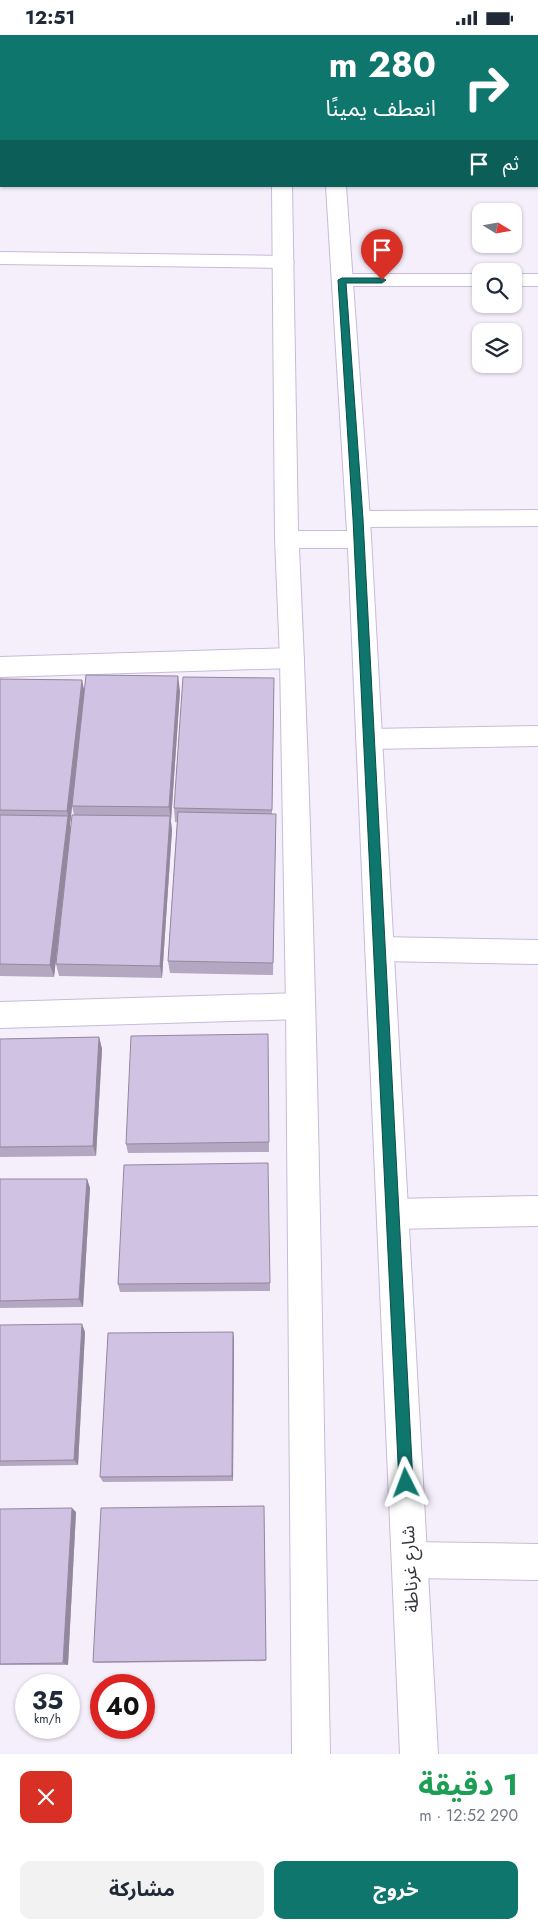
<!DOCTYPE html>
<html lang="ar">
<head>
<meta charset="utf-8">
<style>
	:root { --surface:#fff; --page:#f2f2f3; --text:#1f2937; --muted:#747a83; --accent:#0f766e }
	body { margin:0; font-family:Jost,"Noto Sans Arabic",sans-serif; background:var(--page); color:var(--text); direction:rtl; height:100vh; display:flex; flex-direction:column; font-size:19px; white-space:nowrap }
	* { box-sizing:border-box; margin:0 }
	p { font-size:16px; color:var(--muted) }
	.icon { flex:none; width:28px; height:28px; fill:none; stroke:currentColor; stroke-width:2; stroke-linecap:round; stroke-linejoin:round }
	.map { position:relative; height:1719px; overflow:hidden; direction:ltr }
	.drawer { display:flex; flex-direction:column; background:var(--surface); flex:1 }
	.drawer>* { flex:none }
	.top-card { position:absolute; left:0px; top:0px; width:539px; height:152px; box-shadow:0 1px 4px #0004; direction:rtl; background:#0f766e; color:#fff; overflow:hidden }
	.needle { width:32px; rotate:101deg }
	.buttons { position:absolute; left:472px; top:168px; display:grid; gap:10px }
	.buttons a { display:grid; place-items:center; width:50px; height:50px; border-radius:10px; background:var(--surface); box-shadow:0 1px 4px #0004; font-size:25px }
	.speed { position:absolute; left:15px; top:1639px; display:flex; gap:10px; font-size:25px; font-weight:700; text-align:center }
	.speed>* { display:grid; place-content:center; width:65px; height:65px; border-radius:50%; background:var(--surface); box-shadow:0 1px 4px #0004; line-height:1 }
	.speed small { font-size:12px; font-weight:400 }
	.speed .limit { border:8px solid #d22; background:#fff; color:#111 }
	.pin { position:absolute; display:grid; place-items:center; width:42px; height:42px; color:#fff; margin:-51px -21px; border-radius:50% 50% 50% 0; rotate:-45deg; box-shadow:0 0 5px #0007 }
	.pin .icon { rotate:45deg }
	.me { position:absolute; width:55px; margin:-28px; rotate:357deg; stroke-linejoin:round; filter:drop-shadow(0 0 4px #0008) }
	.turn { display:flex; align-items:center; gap:18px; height:105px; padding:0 20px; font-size:22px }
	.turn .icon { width:65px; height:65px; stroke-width:2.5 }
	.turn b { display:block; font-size:35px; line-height:42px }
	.then { display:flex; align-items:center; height:48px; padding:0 20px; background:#0003; gap:10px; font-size:19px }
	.round { display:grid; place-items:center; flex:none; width:52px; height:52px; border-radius:10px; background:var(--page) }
	.head { display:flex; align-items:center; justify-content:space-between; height:85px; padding:0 20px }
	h1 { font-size:30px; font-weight:700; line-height:38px; color:#1e9e55 }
	.cta { display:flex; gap:10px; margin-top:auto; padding:10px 20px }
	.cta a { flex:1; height:58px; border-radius:10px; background:var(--accent); color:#fff; font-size:20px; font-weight:700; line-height:58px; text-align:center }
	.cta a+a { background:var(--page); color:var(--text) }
	.status { display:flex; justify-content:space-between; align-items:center; height:35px; padding:0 25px; background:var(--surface); direction:ltr }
	.status svg { height:14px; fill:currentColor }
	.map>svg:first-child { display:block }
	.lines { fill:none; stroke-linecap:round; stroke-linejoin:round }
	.minor-casing { stroke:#c8bada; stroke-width:2 }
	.tertiary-casing { stroke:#c8bada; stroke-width:2 }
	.minor { fill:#fff; fill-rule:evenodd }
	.tertiary { fill:#fff; fill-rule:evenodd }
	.wall { fill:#b3a7c2; fill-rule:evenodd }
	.shaded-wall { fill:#92889e }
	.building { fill:#d0c2e2; stroke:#92889e }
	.route { fill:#0f766e; stroke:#0a4d48 }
	.labels { text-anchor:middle; stroke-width:4.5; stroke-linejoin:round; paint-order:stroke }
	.street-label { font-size:18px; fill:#3a3441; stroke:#fff }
</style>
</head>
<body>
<div class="status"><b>12:51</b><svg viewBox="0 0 49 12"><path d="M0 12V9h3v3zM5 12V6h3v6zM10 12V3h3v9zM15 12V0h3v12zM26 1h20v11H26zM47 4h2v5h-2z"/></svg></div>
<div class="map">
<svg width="538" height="1719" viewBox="0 0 538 1719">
	<rect width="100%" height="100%" fill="#f5effc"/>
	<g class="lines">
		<!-- minor casing -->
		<g class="minor-casing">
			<g id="minor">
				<path d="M0,217L284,221L291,223L294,227L291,231L284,233L0,229Z"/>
				<path d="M342,239H481V251H342L335,250L332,245L335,240Z"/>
				<rect x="514" y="239" width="24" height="12"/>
				<path d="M538,475V491L358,492L350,490L346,484L350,478L358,476Z"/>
				<path d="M292,613L301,616L304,623L301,630L292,633L0,642V622Z"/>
				<path d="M538,691V711L369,714L360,711L356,704L360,697L369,694Z"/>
				<path d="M379,902L538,905V929L379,926L369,923L365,914L369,905Z"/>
				<path d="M300,958L310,962L314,971L310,980L300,984L0,993V967Z"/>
				<path d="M538,1161V1191L393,1194L382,1190L377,1179L382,1168L393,1164Z"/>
				<path d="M410,1507L538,1509V1545L410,1543L398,1537L392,1525L398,1513Z"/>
			</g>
		</g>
		<!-- tertiary casing -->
		<g class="tertiary-casing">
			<g id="tertiary">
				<rect x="270" y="0" width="18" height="1"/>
				<rect x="319" y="0" width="18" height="1"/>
				<path d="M272,151H292L298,496H347L326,151H346L370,484L438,1719H400L348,513H299C318,914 322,1317 330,1719H292L286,971L280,623L275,504Z"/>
			</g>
		</g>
		<!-- minor -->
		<use href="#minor" class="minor"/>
		<!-- tertiary -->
		<use href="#tertiary" class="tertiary"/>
	</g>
	<!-- wall -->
	<g class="wall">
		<path d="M274,643L272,779H276L273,940L170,938L168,926L177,787H175L174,773Z"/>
		<path d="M0,644L82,645L84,658L180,656L171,786L172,795L162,943L59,941L56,929L68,813L54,942L0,941ZM72,771L74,780L71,794L70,790Z"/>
		<path d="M268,999L269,1117L128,1118L126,1109Z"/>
		<path d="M99,1002L102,1014L96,1121L0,1122V1004Z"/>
		<path d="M0,1144H87L90,1153L83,1272L0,1273Z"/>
		<path d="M270,1248V1256L120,1257L118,1249Z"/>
		<path d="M0,1290L85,1297L78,1430L0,1431Z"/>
		<path d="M233,1297L234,1304L233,1446L103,1447L100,1442Z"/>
		<path d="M264,1471L266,1626L97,1628L93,1627Z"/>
		<path d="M0,1474L76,1477L68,1630H0Z"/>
	</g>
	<!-- shaded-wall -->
	<g class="shaded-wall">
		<path d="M178,641L180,656L171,786L169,772Z"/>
		<path d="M82,645L85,659L70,790L71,794L54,942L50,930L68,781L67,776Z"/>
		<path d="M170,781L172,795L162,943L160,931Z"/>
		<path d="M99,1002L102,1014L96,1121L93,1111Z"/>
		<path d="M87,1144L90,1153L83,1272L79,1264Z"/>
		<path d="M82,1289L85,1297L78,1430L74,1425Z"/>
		<path d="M233,1297L234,1304L233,1446L232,1441Z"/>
		<path d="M72,1473L76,1477L68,1630L63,1628Z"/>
	</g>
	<!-- building -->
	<g class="building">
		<path d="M86,640L178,641L169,772L72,771Z"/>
		<path d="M183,642L274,643L272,775L174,773Z"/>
		<path d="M0,644L82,645L67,776L0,775Z"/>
		<path d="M178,777L276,779L273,928L168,926Z"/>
		<path d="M0,780L68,781L50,930L0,929Z"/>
		<path d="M72,780L170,781L160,931L56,929Z"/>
		<path d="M268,999L269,1107L126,1109L131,1001Z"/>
		<path d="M99,1002L93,1111L0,1112V1004Z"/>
		<path d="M268,1128L270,1248L118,1249L124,1130Z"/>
		<path d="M0,1144H87L79,1264L0,1266Z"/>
		<path d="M82,1289L74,1425L0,1426V1290Z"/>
		<path d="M233,1297L232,1441L100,1442L108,1298Z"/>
		<path d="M264,1471L266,1625L93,1627L101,1473Z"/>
		<path d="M72,1473L63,1628L0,1629V1474Z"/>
	</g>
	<!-- route -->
	<path class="route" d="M342,243H382L386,245L382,248H346L363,484L413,1448L411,1454L406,1456L401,1454L399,1448L353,484L338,245Z"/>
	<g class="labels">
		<!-- street labels -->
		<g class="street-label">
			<text transform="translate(410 1534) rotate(-93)" y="6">شارع غرناطة</text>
		</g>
	</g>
</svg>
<div class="buttons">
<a><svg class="needle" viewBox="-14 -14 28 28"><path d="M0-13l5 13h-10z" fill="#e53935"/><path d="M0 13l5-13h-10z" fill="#747a83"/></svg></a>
<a><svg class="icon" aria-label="search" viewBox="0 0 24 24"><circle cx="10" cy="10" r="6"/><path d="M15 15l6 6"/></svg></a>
<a><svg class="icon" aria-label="layers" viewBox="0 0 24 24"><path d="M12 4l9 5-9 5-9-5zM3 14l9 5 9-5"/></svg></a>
</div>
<div class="speed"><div>35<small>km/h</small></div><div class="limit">40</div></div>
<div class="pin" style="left:382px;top:245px;background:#d93025"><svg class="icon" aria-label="arrive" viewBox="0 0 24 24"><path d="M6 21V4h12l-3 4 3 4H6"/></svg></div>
<svg class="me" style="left:406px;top:1448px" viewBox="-20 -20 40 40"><path d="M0-17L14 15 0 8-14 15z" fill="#0f766e" stroke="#fff" stroke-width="4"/></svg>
<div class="top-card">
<div class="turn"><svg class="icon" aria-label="right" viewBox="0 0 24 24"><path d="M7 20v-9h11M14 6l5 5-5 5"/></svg><div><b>280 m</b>انعطف يمينًا</div></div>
<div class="then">ثم<svg class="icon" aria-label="arrive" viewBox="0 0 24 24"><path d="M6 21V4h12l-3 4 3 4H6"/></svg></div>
</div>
</div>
<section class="drawer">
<div class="head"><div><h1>1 دقيقة</h1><p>290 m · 12:52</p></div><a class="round" style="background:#d93025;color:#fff"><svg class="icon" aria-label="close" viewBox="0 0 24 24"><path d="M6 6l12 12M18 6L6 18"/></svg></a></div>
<div class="cta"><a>خروج</a><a>مشاركة</a></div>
</section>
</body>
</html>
